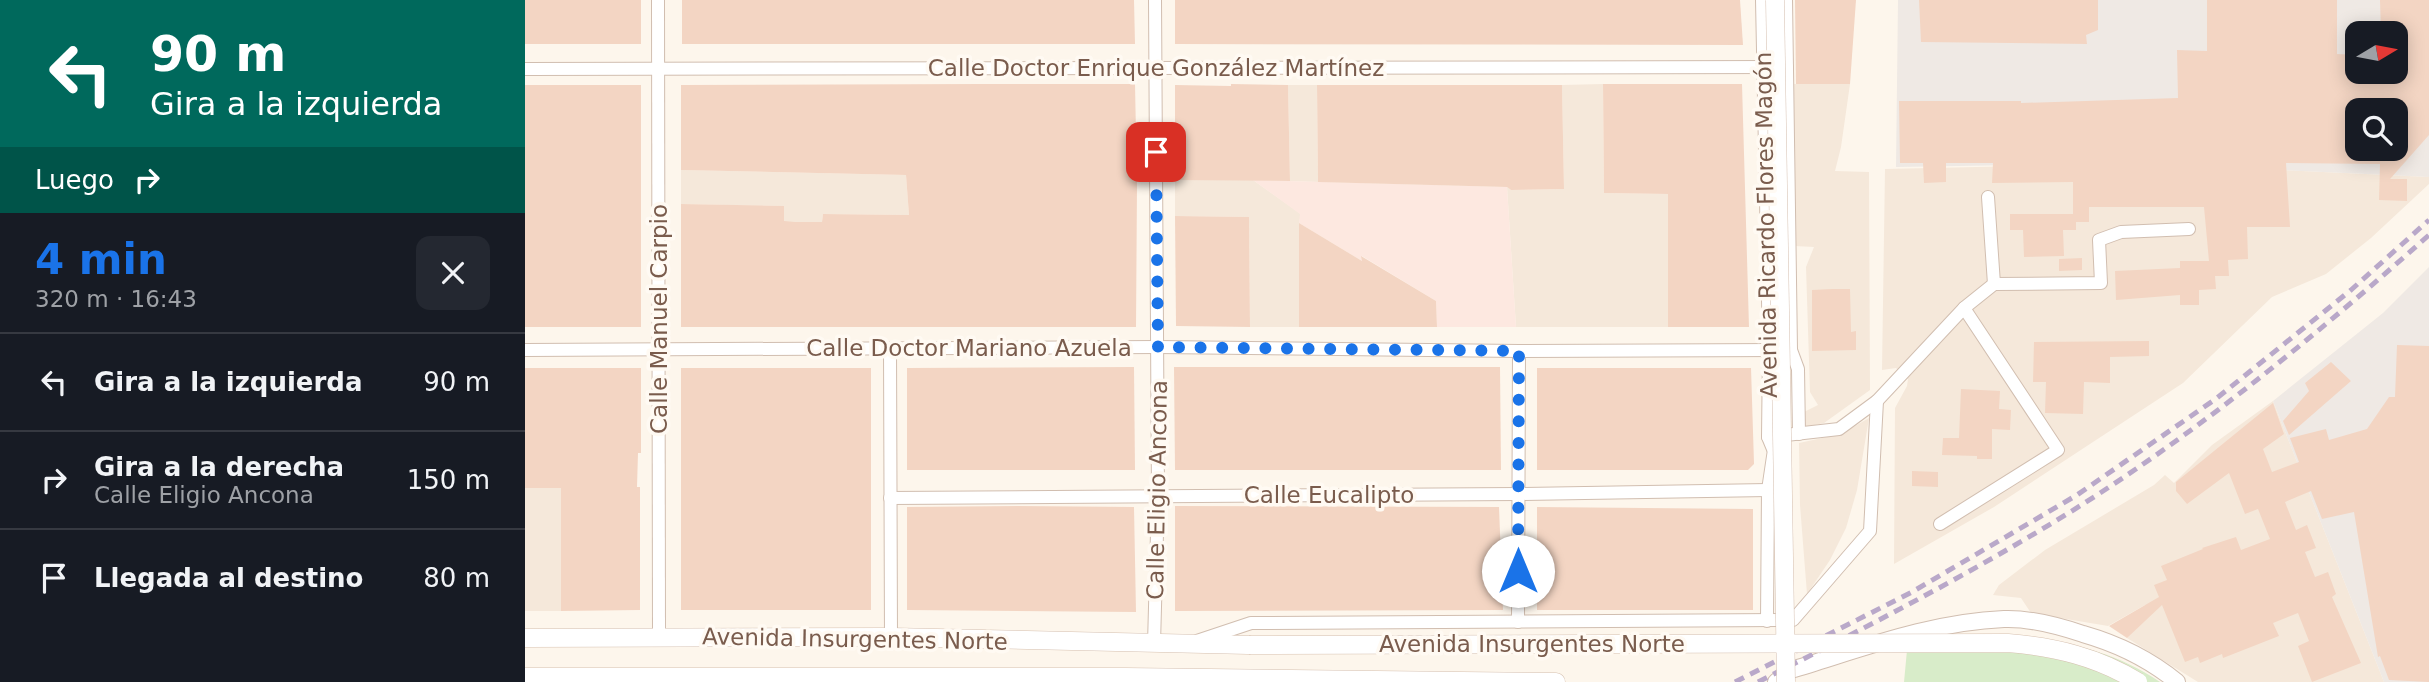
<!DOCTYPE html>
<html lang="es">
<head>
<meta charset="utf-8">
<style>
	:root { --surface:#171b24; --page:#242831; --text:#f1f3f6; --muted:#9ea1a6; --line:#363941; --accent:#1a73e8 }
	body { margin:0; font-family:"DejaVu Sans",sans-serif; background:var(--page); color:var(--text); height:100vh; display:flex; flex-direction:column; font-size:26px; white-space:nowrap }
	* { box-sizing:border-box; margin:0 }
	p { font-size:23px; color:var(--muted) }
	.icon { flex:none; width:38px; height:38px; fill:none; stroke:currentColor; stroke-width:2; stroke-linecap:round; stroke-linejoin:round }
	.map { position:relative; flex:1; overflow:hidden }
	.side { display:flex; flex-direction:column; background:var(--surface); width:525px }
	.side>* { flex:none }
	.hud { background:#00695c; color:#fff; overflow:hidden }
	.needle { width:46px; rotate:80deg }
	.tools { position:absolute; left:1820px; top:21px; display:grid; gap:14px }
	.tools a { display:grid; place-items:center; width:63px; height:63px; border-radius:14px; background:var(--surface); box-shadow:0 4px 18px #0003; font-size:35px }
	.pin { position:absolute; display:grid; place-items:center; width:60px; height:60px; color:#fff; margin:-30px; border-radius:14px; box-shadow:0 4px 10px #0006 }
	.me { position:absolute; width:77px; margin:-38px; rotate:0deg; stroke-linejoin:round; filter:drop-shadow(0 0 5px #0008) }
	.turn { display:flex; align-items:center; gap:24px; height:147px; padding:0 35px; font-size:32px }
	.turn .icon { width:91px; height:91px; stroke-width:2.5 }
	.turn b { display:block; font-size:49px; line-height:60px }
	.then { display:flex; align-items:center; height:66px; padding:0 35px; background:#0003; gap:14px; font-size:26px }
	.round { display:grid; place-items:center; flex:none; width:74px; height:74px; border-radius:14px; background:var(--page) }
	.head { display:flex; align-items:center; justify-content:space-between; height:119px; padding:0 35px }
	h1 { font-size:42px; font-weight:700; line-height:52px; color:var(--accent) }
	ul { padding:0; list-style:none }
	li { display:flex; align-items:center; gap:21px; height:98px; padding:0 35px; border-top:2px solid var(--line) }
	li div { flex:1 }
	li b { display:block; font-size:26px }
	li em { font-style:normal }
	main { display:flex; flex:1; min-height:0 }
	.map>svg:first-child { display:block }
	.residential { fill:#f5e8da }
	.commercial { fill:#fde8e0 }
	.industrial { fill:#efe9e4; fill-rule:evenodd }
	.green { fill:#d8ecc9 }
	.building { fill:#f3d5c3; fill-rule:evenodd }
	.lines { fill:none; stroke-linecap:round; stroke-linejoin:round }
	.minor-casing { stroke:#d1beb0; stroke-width:14 }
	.tertiary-casing { stroke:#d1beb0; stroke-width:18 }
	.secondary-casing { stroke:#d6c0b0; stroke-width:19 }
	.minor { stroke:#fff; stroke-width:12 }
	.tertiary { stroke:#fff; stroke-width:16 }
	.secondary { stroke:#fff; stroke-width:18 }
	.rail { stroke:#b9a8c9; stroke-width:5; stroke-dasharray:10 7; stroke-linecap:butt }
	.secondary-bridge-casing { stroke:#d6c0b0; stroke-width:19; stroke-linecap:butt }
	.secondary-bridge { stroke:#fff; stroke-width:18 }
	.route { stroke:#1a73e8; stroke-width:12; stroke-dasharray:0 21.6 }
	.labels { text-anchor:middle; stroke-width:7; stroke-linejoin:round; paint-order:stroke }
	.street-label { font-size:23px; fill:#7a5c4d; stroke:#fffaf3 }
</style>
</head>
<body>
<main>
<section class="side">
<div class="hud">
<div class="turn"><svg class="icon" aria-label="left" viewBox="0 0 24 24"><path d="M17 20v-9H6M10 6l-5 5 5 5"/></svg><div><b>90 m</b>Gira a la izquierda</div></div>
<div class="then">Luego<svg class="icon" aria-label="right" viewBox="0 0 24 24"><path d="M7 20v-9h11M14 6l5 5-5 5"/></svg></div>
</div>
<div class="head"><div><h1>4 min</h1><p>320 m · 16:43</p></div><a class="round"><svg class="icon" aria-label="close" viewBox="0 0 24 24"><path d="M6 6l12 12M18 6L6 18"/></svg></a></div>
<ul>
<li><svg class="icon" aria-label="left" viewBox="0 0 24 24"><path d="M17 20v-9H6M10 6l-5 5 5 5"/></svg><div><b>Gira a la izquierda</b></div><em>90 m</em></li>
<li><svg class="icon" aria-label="right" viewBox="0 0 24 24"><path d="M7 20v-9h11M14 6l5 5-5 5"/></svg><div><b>Gira a la derecha</b><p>Calle Eligio Ancona</p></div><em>150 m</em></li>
<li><svg class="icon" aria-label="arrive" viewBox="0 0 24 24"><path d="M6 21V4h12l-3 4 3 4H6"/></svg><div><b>Llegada al destino</b></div><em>80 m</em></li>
</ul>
</section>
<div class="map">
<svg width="1904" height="682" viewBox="0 0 1904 682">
	<rect width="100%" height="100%" fill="#fdf6ec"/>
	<!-- residential -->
	<g class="residential">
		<path d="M1078,84L1079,193L1143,194V327H991L982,187L986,190L1039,189L1037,85Z"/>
		<path d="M1267,84H1325L1316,147L1310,171L1344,172L1345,390L1299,423L1270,429L1273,415L1293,405L1285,392L1281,267L1289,247L1270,246Z"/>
		<path d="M763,85H792L793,182L765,181Z"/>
		<path d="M1683,162L1693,167L1904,177V184L1846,238L1801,274L1747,297L1658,383L1469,507L1369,564L1370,408L1382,386L1383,379L1371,368L1357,370L1360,169Z"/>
		<path d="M156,170L381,175L384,215L298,214L297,222H259L258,206L156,204Z"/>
		<path d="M650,180H728L776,214L774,223V327H725L724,217L650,216Z"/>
		<path d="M1748,401L1859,682H1673L1602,638L1620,605L1583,626L1506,613L1496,598L1468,595L1474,585L1520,550L1629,485L1640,475L1649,483L1687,445Z"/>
		<path d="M1344,418L1332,490L1321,528L1305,560L1282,594L1275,505L1274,443L1316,434Z"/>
		<rect x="0" y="488" width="36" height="123"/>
	</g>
	<!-- commercial -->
	<path class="commercial" d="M728,180L982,187L991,327H912L911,301L837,256V261L774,223L775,214Z"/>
	<!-- industrial -->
	<g class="industrial">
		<path d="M1373,0H1904V177L1693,167L1683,162L1371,167ZM1832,33H1871V72H1832ZM1832,110H1871V149H1832Z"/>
		<path d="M1904,267V682H1859L1748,401L1858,313Z"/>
	</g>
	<!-- green -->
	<path class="green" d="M1478,635C1535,640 1586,649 1635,682H1379L1382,650Z"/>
	<!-- building -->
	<g class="building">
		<rect x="0" y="0" width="116" height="44"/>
		<path d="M157,0H609L610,44H157Z"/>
		<path d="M650,0H1215L1218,45L650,44Z"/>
		<path d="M1270,0H1331L1325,84H1271Z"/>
		<path d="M1394,0H1573V30L1561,35L1562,44L1396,42Z"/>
		<path d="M1682,0H1812V54L1832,55V72H1871V33H1856L1855,0H1904V135L1865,179H1882V201L1854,200L1855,164L1761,163L1765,227H1722L1723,259L1703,260L1704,276H1690L1691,289L1674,290V305H1655V295L1591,300L1590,271L1655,268V261H1684L1679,207H1564V222H1551V230H1538L1539,256L1499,257L1498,230H1485V214H1548V182L1467,183L1468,163H1421V182L1399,183L1398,163H1375L1374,101H1496V103L1653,98L1652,50L1682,51ZM1832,110H1871V149H1832Z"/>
		<path d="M456,84H610L612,186L611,327H156V204L259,206V221L270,222H297L298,214L384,215L381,175L156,170V85Z"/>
		<path d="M706,84L763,85L765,181L650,180V85L706,86Z"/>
		<path d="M1078,84H1217L1224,327H1143V194L1079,193Z"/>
		<rect x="0" y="85" width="116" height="242"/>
		<path d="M792,85H1037L1039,189L986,190L982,187L793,182Z"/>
		<path d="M650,216L724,217L725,327L651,326Z"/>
		<path d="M774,223L837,261L836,256L911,301L912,327H774Z"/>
		<path d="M1557,258V270L1534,271V259Z"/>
		<path d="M1307,289H1325L1326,332L1331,331V350L1287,351V290Z"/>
		<path d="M1624,341V356L1585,357V383L1559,382L1558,414L1520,413L1521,382H1508L1509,342Z"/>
		<path d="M1872,345L1904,346V682L1864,680L1855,656L1853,657L1829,512L1797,519L1786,491L1760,502L1771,530L1782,525L1791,548L1780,552L1790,577L1803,572L1811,594L1807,597L1836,663L1787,682L1773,646L1784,641L1773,613L1748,623L1754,636L1698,658L1697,654L1675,663L1673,657L1660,662L1637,605L1602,638L1584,626L1634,597L1629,585L1642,580L1636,566L1678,549L1677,548L1711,537L1716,550L1745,539L1733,509L1720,514L1704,473L1662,504L1651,491V482L1748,403L1759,434L1738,449L1747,472L1774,462L1765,438L1801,429L1804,440L1842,429L1864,397H1870Z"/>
		<path d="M1806,362L1826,381L1764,435L1758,421L1784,391L1780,383Z"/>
		<path d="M609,367L610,470H382V368Z"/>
		<path d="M649,367H975L976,470H650Z"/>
		<path d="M0,368H116V453H113L112,487H115V610L36,611V488H0Z"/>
		<rect x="156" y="368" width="190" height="242"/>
		<path d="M1012,368H1226L1229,464L1223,470H1012Z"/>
		<path d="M1436,389L1475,391L1474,409L1486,410L1485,430L1467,429V459H1452V456L1417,455L1418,438H1434Z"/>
		<path d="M1387,471L1413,472V487L1387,486Z"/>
		<path d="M493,506L609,507L611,612L382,610V507Z"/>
		<path d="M650,506L974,507L978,610L650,611Z"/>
		<path d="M1012,507L1228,509V610H1012Z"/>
	</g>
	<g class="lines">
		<!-- minor casing -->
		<g class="minor-casing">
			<g id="minor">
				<path d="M133,0L134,637"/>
				<path d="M1237,0L1244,350L1243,437L1248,449"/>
				<path d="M1261,0L1266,350L1273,369L1274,434"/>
				<path d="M0,69L1262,67"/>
				<path d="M1463,197L1469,284"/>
				<path d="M365,348L366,637"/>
				<path d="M0,350L633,347L994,351L1266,350"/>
				<path d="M1243,437L1314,429L1352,401L1439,308L1469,284L1576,283L1574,240L1596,232L1664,229"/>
				<path d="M365,498L993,494L1243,490"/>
				<path d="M1415,524L1533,450L1439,308"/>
				<path d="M1242,621L1243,490L1250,443"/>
				<path d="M993,622L994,351"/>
				<path d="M672,641L726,623L1268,620L1345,531L1352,401"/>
				<path d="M629,644L633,496L630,0"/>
			</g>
		</g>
		<!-- tertiary casing -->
		<g class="tertiary-casing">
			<path id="tertiary" d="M1251,682L1266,670C1336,649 1405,622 1479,619C1504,618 1534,626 1558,634C1593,644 1624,659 1652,682"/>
		</g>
		<!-- secondary casing -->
		<g class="secondary-casing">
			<g id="secondary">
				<path d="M0,638L366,637L724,645"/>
				<path d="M0,677H600L1031,682"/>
			</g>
		</g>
		<!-- minor -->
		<use href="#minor" class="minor"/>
		<!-- tertiary -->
		<use href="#tertiary" class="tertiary"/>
		<!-- secondary -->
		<use href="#secondary" class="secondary"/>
		<!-- rail -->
		<g class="rail">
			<path d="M1210,682L1387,592L1552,495L1692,398L1826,290L1904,220"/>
			<path d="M1233,682C1344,626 1453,570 1558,504C1682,425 1795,332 1904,235"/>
		</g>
		<!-- secondary-bridge casing -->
		<g class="secondary-bridge-casing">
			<g id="secondary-bridge">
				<path d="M1250,0L1261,682"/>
				<path d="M724,645L1483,643C1530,647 1573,657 1613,682"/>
			</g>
		</g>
		<!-- secondary-bridge -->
		<use href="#secondary-bridge" class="secondary-bridge"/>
	</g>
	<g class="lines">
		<!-- route -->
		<path class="route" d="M631,152L633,347L994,351L993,571"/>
	</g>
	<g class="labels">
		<!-- street labels -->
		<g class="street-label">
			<text x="631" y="76">Calle Doctor Enrique González Martínez</text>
			<text transform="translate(1241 225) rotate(-91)" y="8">Avenida Ricardo Flores Magón</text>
			<text transform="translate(134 319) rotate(-90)" y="8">Calle Manuel Carpio</text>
			<text x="444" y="356">Calle Doctor Mariano Azuela</text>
			<text transform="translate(632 490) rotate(-89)" y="8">Calle Eligio Ancona</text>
			<text x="804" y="503">Calle Eucalipto</text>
			<text transform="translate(330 639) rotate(1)" y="8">Avenida Insurgentes Norte</text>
			<text x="1007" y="652">Avenida Insurgentes Norte</text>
		</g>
	</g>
</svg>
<div class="tools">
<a><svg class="needle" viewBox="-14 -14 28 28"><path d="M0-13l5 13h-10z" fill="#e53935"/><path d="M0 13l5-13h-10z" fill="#9ea1a6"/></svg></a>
<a><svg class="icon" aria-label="search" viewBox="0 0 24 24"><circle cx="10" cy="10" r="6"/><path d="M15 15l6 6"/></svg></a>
</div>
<div class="pin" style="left:631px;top:152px;background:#d93025"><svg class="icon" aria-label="arrive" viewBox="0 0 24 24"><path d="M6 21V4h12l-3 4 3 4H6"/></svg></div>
<svg class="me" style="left:993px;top:571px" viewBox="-20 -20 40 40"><circle r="19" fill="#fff"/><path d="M0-13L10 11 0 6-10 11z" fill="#1a73e8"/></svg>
</div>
</main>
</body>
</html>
